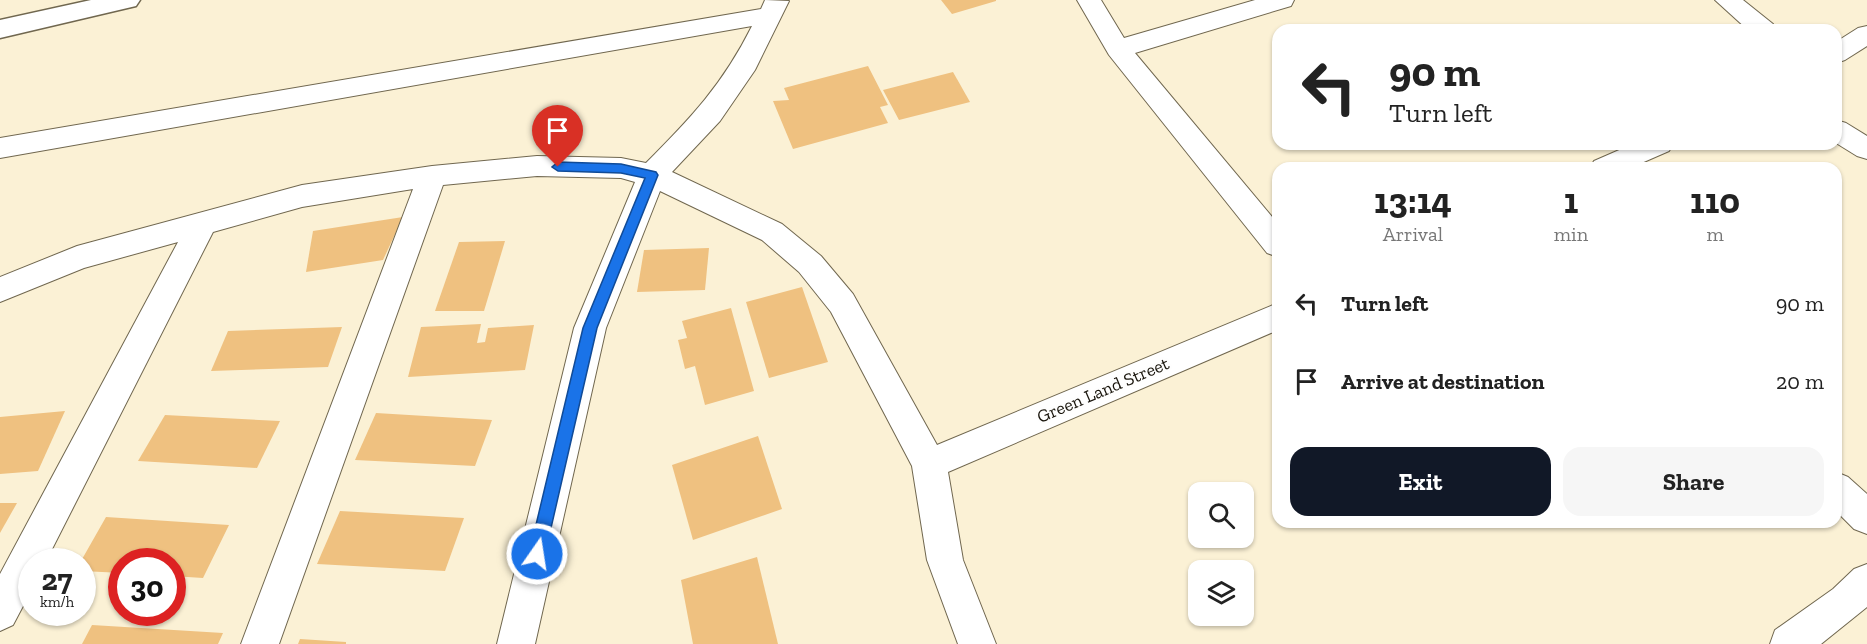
<!DOCTYPE html>
<html lang="en">
<head>
<meta charset="utf-8">
<style>
	:root { --surface:#fff; --page:#f6f6f6; --text:#222; --muted:#767676; --accent:#111827 }
	body { margin:0; font-family:"Zilla Slab",serif; background:var(--page); color:var(--text); height:100vh; display:flex; flex-direction:column; font-size:22px; white-space:nowrap }
	* { box-sizing:border-box; margin:0 }
	p { font-size:20px; color:var(--muted) }
	.icon { flex:none; width:33px; height:33px; fill:none; stroke:currentColor; stroke-width:2; stroke-linecap:round; stroke-linejoin:round }
	.map { position:relative; flex:1; overflow:hidden }
	.panel { position:absolute; left:1272px; top:162px; width:570px; height:366px; display:flex; flex-direction:column; background:var(--surface); border-radius:18px; box-shadow:0 2px 4px #0004 }
	.panel>* { flex:none }
	.guide { position:absolute; left:1272px; top:24px; width:570px; height:126px; border-radius:18px; box-shadow:0 2px 4px #0004; background:#fff; color:var(--text); overflow:hidden }
	.controls { position:absolute; left:1188px; top:482px; display:grid; gap:12px }
	.controls a { display:grid; place-items:center; width:66px; height:66px; border-radius:12px; background:var(--surface); box-shadow:0 2px 4px #0004; font-size:30px }
	.speed { position:absolute; left:18px; top:548px; display:flex; gap:12px; font-size:30px; font-weight:700; text-align:center }
	.speed>* { display:grid; place-content:center; width:78px; height:78px; border-radius:50%; background:var(--surface); box-shadow:0 2px 4px #0004; line-height:1 }
	.speed small { font-size:15px; font-weight:400 }
	.speed .limit { border:9px solid #d22; background:#fff; color:#111 }
	.pin { position:absolute; display:grid; place-items:center; width:51px; height:51px; color:#fff; margin:-62px -26px; border-radius:50% 50% 50% 0; rotate:-45deg; box-shadow:0 0 6px #0007 }
	.pin .icon { rotate:45deg }
	.me { position:absolute; width:66px; margin:-33px; rotate:13deg; stroke-linejoin:round; filter:drop-shadow(0 0 4px #0008) }
	.turn { display:flex; align-items:center; gap:21px; height:126px; padding:0 18px; font-size:27px }
	.turn .icon { width:78px; height:78px; stroke-width:2.5 }
	.turn b { display:block; font-size:42px; line-height:51px }
	.eta { display:flex; justify-content:space-evenly; align-items:center; height:102px; text-align:center }
	.eta b { font-size:36px; font-weight:700; line-height:42px }
	.cta { display:flex; gap:12px; margin-top:auto; padding:12px 18px }
	.cta a { flex:1; height:69px; border-radius:18px; background:var(--accent); color:#fff; font-size:24px; font-weight:700; line-height:69px; text-align:center }
	.cta a+a { background:var(--page); color:var(--text) }
	ul { padding:0; list-style:none }
	li { display:flex; align-items:center; gap:18px; height:78px; padding:0 18px }
	li div { flex:1 }
	li b { display:block; font-size:22px }
	li em { font-style:normal }
	.map>svg:first-child { display:block }
	.building { fill:#efc180 }
	.lines { fill:none; stroke-linecap:round; stroke-linejoin:round }
	.minor-casing { stroke:#70674f; stroke-width:2 }
	.tertiary-casing { stroke:#70674f; stroke-width:3 }
	.minor { fill:#fff; fill-rule:evenodd }
	.tertiary { fill:#fff; fill-rule:evenodd }
	.route { fill:#1a73e8; stroke:#114b97; stroke-width:1.5 }
	.labels { text-anchor:middle; stroke-width:5; stroke-linejoin:round; paint-order:stroke }
	.street-label { font-size:18px; fill:#17130a; stroke:#fefefe }
</style>
</head>
<body>
<div class="map">
<svg width="1867" height="644" viewBox="0 0 1867 644">
	<rect width="100%" height="100%" fill="#fbf1d5"/>
	<!-- building -->
	<g class="building">
		<path d="M941,0H996V1L952,14Z"/>
		<path d="M868,66L888,105L880,107L888,123L793,149L773,101L789,100L784,88Z"/>
		<path d="M953,72L970,102L899,120L883,90Z"/>
		<path d="M403,217L383,260L306,272L313,231Z"/>
		<path d="M505,241L484,311H435L459,242Z"/>
		<path d="M709,248L705,290L637,292L644,250Z"/>
		<path d="M802,287L828,362L769,378L746,302Z"/>
		<path d="M731,308L754,391L705,405L695,366L685,369L678,340L687,338L682,321Z"/>
		<path d="M481,324L477,343L485,342L488,328L534,325L525,370L408,377L421,327Z"/>
		<path d="M342,327L328,367L211,371L228,331Z"/>
		<path d="M65,411L38,471L0,474V417Z"/>
		<path d="M376,413L492,420L475,466L355,460Z"/>
		<path d="M165,415L280,421L257,468L138,461Z"/>
		<path d="M758,436L782,509L693,540L672,465Z"/>
		<path d="M0,503H17L0,533Z"/>
		<path d="M340,511L464,518L445,571L317,564Z"/>
		<path d="M106,517L229,525L203,578L172,576V561H122V573L82,571L81,561Z"/>
		<path d="M757,557L778,644H693L681,580Z"/>
		<path d="M92,625L223,633L218,644H82Z"/>
		<path d="M300,639L346,642V644H298Z"/>
	</g>
	<g class="lines">
		<!-- minor casing -->
		<g class="minor-casing">
			<g id="minor">
				<path d="M765,0L789,1L755,70L720,121L672,172L782,224L821,256L853,294L937,445L1278,303V330L948,472L963,560L996,644H958L927,560L912,466L831,312L799,272L762,240L660,191L606,328L535,644H497L574,328L635,182L621,178L537,176L443,185L279,644H241L413,189L302,207L213,232L46,561H32V589L13,625L0,631V574L178,242L84,268L0,302V277L77,246L302,185L432,166L537,156L621,158L646,163C691,118 723,84 752,26L0,158V138L761,9Z"/>
				<path d="M1077,0H1101L1124,38L1255,0H1294L1291,6L1135,53L1278,224V257L1267,253L1109,55Z"/>
				<path d="M1715,0H1743L1773,24L1777,30H1748Z"/>
				<path d="M1867,26V46L1845,60L1836,63V42L1858,28Z"/>
				<path d="M1836,120L1846,123L1867,136V159L1857,156L1836,143Z"/>
				<path d="M1633,144H1673L1669,151L1630,168H1590L1594,161Z"/>
				<path d="M1836,472L1848,477L1867,494V534L1854,529L1836,511Z"/>
				<path d="M1867,564V607L1821,644H1770L1775,630L1833,589L1854,569Z"/>
			</g>
		</g>
		<!-- tertiary casing -->
		<g class="tertiary-casing">
			<path id="tertiary" d="M91,0H140L136,6L0,38V20Z"/>
		</g>
		<!-- minor -->
		<use href="#minor" class="minor"/>
		<!-- tertiary -->
		<use href="#tertiary" class="tertiary"/>
	</g>
	<!-- route -->
	<path class="route" d="M558,162L621,164L656,172L658,175L597,328L545,554L542,559L537,561L531,559L529,554L583,328L645,178L621,173L558,171L552,167Z"/>
	<g class="labels">
		<!-- street labels -->
		<g class="street-label">
			<text transform="translate(1103 390) rotate(-23)" y="6">Green Land Street</text>
		</g>
	</g>
</svg>
<div class="controls">
<a><svg class="icon" aria-label="search" viewBox="0 0 24 24"><circle cx="10" cy="10" r="6"/><path d="M15 15l6 6"/></svg></a>
<a><svg class="icon" aria-label="layers" viewBox="0 0 24 24"><path d="M12 4l9 5-9 5-9-5zM3 14l9 5 9-5"/></svg></a>
</div>
<div class="speed"><div>27<small>km/h</small></div><div class="limit">30</div></div>
<div class="pin" style="left:558px;top:167px;background:#d93025"><svg class="icon" aria-label="arrive" viewBox="0 0 24 24"><path d="M6 21V4h12l-3 4 3 4H6"/></svg></div>
<svg class="me" style="left:537px;top:554px" viewBox="-20 -20 40 40"><circle r="17" fill="#1a73e8" stroke="#fff" stroke-width="3"/><path d="M0-11L8 9 0 5-8 9z" fill="#fff"/></svg>
<div class="guide">
<div class="turn"><svg class="icon" aria-label="left" viewBox="0 0 24 24"><path d="M17 20v-9H6M10 6l-5 5 5 5"/></svg><div><b>90 m</b>Turn left</div></div>
</div>
<section class="panel">
<div class="eta">
<div><b>13:14</b><p>Arrival</p></div>
<div><b>1</b><p>min</p></div>
<div><b>110</b><p>m</p></div>
</div>
<ul>
<li><svg class="icon" aria-label="left" viewBox="0 0 24 24"><path d="M17 20v-9H6M10 6l-5 5 5 5"/></svg><div><b>Turn left</b></div><em>90 m</em></li>
<li><svg class="icon" aria-label="arrive" viewBox="0 0 24 24"><path d="M6 21V4h12l-3 4 3 4H6"/></svg><div><b>Arrive at destination</b></div><em>20 m</em></li>
</ul>
<div class="cta"><a>Exit</a><a>Share</a></div>
</section>
</div>
</body>
</html>
